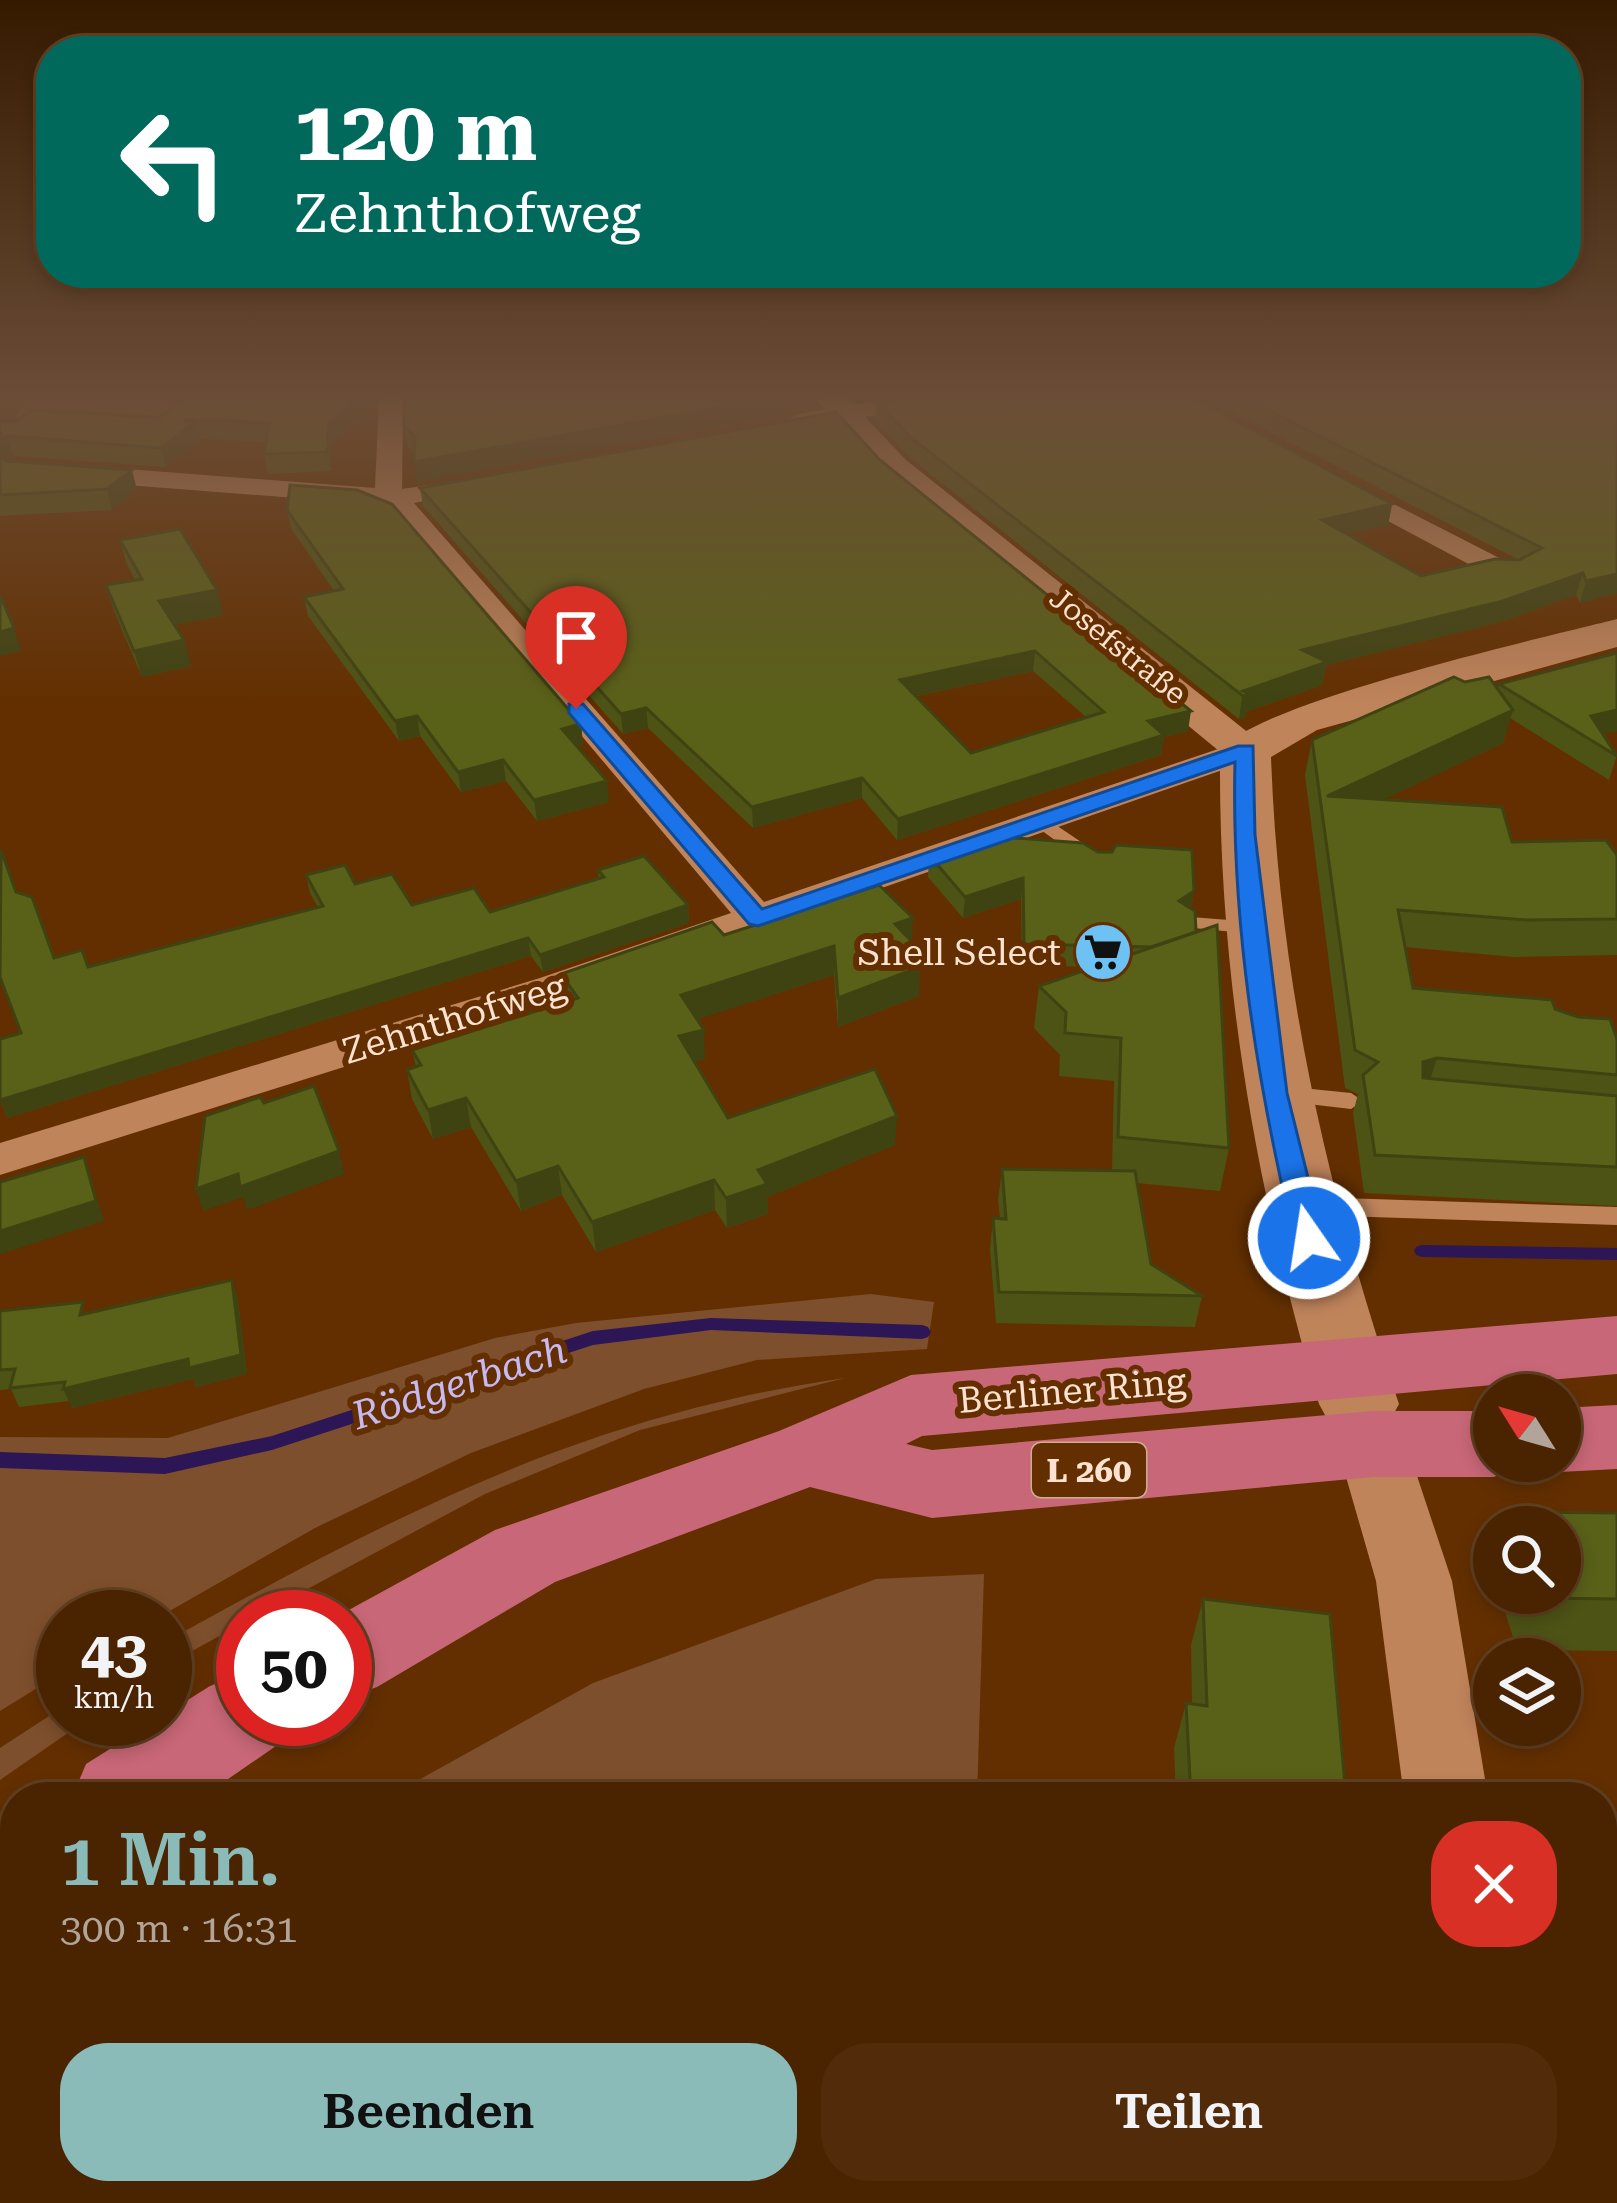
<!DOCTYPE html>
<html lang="de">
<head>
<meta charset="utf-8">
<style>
	:root { --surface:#4a2300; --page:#512b0a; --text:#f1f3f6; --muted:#b2a499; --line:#614022; --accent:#8bbbb9 }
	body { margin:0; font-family:"Roboto Serif",serif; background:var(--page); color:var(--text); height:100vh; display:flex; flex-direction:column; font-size:45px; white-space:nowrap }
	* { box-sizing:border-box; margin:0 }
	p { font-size:39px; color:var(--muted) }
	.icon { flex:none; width:66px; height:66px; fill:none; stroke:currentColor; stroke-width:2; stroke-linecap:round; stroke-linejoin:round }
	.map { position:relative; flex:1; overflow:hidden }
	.sheet { position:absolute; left:0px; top:1782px; width:1617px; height:423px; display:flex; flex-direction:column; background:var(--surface); border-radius:48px 48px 0 0; box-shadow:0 6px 18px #0003,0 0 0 3px var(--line) }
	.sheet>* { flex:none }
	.hud { position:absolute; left:36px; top:36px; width:1545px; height:252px; border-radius:48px; box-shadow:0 6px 18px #0003,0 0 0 3px var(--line); background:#00695c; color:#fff; overflow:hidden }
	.needle { width:78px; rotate:307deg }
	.buttons { position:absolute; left:1473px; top:1374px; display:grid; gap:24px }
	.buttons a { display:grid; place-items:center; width:108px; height:108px; border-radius:50%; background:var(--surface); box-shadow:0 6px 18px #0003,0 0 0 3px var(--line); font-size:60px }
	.speed { position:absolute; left:36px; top:1590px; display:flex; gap:24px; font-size:60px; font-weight:700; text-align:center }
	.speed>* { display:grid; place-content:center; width:156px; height:156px; border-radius:50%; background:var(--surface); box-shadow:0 6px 18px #0003,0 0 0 3px var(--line); line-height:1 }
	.speed small { font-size:30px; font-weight:400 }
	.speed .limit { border:18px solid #d22; background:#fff; color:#111 }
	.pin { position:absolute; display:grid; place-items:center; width:102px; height:102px; color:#fff; margin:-123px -51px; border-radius:50% 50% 50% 0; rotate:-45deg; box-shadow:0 0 12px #0007 }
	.pin .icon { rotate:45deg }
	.me { position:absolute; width:132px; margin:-66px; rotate:347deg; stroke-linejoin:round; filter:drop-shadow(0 0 9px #0008) }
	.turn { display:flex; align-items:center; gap:42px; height:252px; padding:0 60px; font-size:54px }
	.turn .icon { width:156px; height:156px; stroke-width:2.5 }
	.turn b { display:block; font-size:84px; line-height:102px }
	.round { display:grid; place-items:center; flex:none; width:126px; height:126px; border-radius:48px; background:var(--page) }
	.overview { display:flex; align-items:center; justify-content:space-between; height:204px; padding:0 60px }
	h1 { font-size:72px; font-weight:600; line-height:90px; color:var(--accent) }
	.primary-button { display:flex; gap:24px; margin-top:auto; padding:24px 60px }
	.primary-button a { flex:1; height:138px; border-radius:48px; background:var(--accent); color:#111; font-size:48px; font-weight:600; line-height:138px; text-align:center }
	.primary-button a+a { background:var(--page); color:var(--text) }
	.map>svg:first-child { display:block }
	.green { fill:#7e4f2c }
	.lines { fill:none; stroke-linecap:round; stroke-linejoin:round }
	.stream { fill:#2d1655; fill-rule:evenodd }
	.service { fill:#c0845b; fill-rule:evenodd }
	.minor { fill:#c0845b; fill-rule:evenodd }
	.tertiary { fill:#c0845b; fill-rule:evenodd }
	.secondary { fill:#c0845b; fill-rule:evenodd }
	.primary { fill:#c86777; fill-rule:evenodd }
	.wall { fill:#4d5315; fill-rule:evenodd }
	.shaded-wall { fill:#3e4311 }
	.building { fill:#596018; stroke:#3e4311; stroke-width:3; fill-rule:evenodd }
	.route { fill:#1a73e8; stroke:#114b97; stroke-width:3 }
	.labels { text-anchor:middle; stroke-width:12; stroke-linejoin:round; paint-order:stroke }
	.far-street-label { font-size:30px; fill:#fde2d1; stroke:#632f00 }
	.shield { fill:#632f00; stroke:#cfac92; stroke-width:3 }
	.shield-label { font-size:33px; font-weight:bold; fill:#fde2d1 }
	.poi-label { font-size:36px; fill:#fde2d1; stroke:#632f00; text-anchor:end }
	.street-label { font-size:36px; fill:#fde2d1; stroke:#632f00 }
	.water-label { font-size:39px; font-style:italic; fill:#c7b9f4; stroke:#632f00 }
</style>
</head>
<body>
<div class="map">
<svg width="1617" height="2203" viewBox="0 0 1617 2203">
	<rect width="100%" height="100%" fill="#632f00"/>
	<!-- green -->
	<g class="green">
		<path d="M27,399H219L185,418L68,409L6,449L0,447L28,419L15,418Z"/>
		<path d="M871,1294L934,1302L927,1349L757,1360L644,1389L471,1453L315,1528L159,1617H63V1672L0,1711V1437L168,1438L495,1338L576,1323Z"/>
		<path d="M845,1378L640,1430L485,1494L255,1617H243V1623L165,1666V1642C394,1516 582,1416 845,1378Z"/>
		<path d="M984,1574L977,1797H388L593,1683L876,1579Z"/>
		<path d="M63,1707V1719H88L0,1780V1748Z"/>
		<path d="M15,2053V2190H97L87,2203H0V2065Z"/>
	</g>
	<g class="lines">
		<!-- stream -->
		<g class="stream">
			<path d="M1422,1245L1617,1248V1260L1422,1257L1416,1255L1414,1251L1416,1247Z"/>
			<path d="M711,1318L922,1325L928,1327L931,1332L928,1337L922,1339L711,1330L593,1345L272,1450L165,1474L0,1468V1452L165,1458L272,1436L593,1331Z"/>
		</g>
		<!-- service -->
		<g class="service">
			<path d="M1041,815L1102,856V864H1088L1034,825V817Z"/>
			<path d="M1191,917L1254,922L1265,928L1254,934L1184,927L1180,923Z"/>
			<path d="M1282,1086L1351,1093L1363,1101L1351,1109L1274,1100L1270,1094Z"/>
			<path d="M1310,1197L1617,1207V1225L1310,1215L1301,1212L1297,1206L1301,1200Z"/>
		</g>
		<!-- minor -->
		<g class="minor">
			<path d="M379,399H403L402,489L488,476V488L414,503L764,902L1233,744L1245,741L1262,751L1257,758L570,996L0,1175V1143L540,978L731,913L387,505L74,481L61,473L74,465L375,488Z"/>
			<path d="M889,399H943L931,406L798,428L786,421L798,414Z"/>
			<path d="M1335,474L1513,565L1518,571L1513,577H1493L1326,488V476Z"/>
			<path d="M1602,2130L1617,2132V2203H1594L1573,2190H1602Z"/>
		</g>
		<!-- tertiary -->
		<g class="tertiary">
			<path d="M816,399H848L906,460L1260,742L1267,751L1260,760H1230L882,474Z"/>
			<path d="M1359,1377L1383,1385L1393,1404L1452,1581L1488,1797H1404L1376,1581L1325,1404L1335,1385Z"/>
			<path d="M1451,2190H1549L1550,2203H1452Z"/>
		</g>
		<!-- secondary -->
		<path class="secondary" d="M1617,619V647L1317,730L1271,757C1279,981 1327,1192 1399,1404L1387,1426L1359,1435L1331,1426L1319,1404C1256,1189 1218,976 1220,751C1253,703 1546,637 1617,619Z"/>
		<!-- primary -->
		<g class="primary">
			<path d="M1617,1316V1374L922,1436L906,1444L932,1450L1373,1411H1494V1461H1526L1494,1477H1373L932,1518L810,1487L555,1582L377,1687L345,1699V1617H336L495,1530L779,1431L911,1375Z"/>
			<path d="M1617,1405V1469L1560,1472L1531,1463L1560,1461V1408Z"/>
			<path d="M243,1673V1719H288L276,1746L202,1797H72L86,1764L210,1686Z"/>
			<path d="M15,1820V1924L0,1930V1826Z"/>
		</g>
	</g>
	<!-- wall -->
	<g class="wall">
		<path d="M184,399H378L374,410L369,405L333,443L331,471L268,474L264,454L266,442L226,440L201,439L166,467L13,456L5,460L137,490L112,510L0,516V421L159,418Z"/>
		<path d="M1206,399H1617V593L1580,603L1576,595L1497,623L1326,665L1322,685L1246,712L1245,718L1239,719L909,457L875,421L876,402L1392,504L1388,525L1347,534L1421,576L1519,560Z"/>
		<path d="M818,408L417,482L414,453L407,445L404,426Z"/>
		<path d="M880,460L1188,731L1164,737L1161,755L897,840L862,798L753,828L648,728L623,734L423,506L420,488ZM1033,671L1086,717L971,753L916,696Z"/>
		<path d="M287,510L581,724L583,745L577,746L609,802L537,821L506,781L461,792L420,736L399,741L308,616L304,597L334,591L291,528Z"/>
		<path d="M120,540L223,615L174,625L191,666L142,677L114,611L106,585L135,580L127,565Z"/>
		<path d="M1465,682L1498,689L1499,684L1617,731L1603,734L1617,755L1609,780L1510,718L1503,743L1384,799L1512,842L1617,855V955L1514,957L1405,947L1413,988L1555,1009L1617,1039V1206L1364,1193L1353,1113L1358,1094L1345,1088L1305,775L1312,740Z"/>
		<path d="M1098,852L1194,891L1191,908L1196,932L1229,1148L1220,1191L1137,1183L1151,1264L1202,1296L1195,1327L996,1323L990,1249L993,1218H1000L998,1200L1002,1169L1112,1171L1114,1081L1059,1076L1060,1055L1034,1028L1039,986L1092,967L1022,965L1021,899L963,918L928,877L929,855Z"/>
		<path d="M598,870L688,905L689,923L543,972L531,956L7,1118L0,1100L21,1033L16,892L54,958L88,967L318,907L310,893L306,875L355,884L412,905L490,912L599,878Z"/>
		<path d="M724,935L912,942L919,996L838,1027L834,975L697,1019L705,1059L694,1062L728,1118L895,1145L767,1197L768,1214L727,1228L715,1210L596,1252L562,1195L521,1211L471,1127L433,1139L412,1099L407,1070L416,1067L412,1050L564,1003L561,974Z"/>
		<path d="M232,1280L238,1300L247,1374L196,1387L193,1379L72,1408L69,1401L19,1407L11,1389L0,1390V1311L87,1314Z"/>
		<path d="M1513,1512L1617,1513V1651L1517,1650L1499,1593H1560V1527H1506Z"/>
		<path d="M1494,1555V1578L1490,1565Z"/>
		<path d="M1203,1599L1346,1797H1176L1174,1748L1186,1703L1192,1704L1191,1645Z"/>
		<path d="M1602,1834L1617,1835V1975L1602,1973Z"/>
		<path d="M898,2190H954L950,2203H929Z"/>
		<path d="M1029,2190H1142L1214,2203V2190H1378L1379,2203H1028Z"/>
	</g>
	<!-- shaded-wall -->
	<g class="shaded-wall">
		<path d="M354,399H368L369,405L333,443L331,471L327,452L329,424Z"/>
		<path d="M766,399H818V408L417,482L414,462Z"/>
		<path d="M196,421L201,440L166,467L161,448Z"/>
		<path d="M8,436L13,456L0,463V440Z"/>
		<path d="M132,470L137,490L112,510L107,489Z"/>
		<path d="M1392,504L1388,525L1318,541L1322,520Z"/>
		<path d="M1583,573L1576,595L1497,623L1326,665L1322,685L1246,712L1245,718L1239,719L1243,691L1302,650Z"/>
		<path d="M1617,574V593L1580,603L1586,581Z"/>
		<path d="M217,590L223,615L166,627L159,601Z"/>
		<path d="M14,628L21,651L0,656V632Z"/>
		<path d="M184,640L191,666L142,677L134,651Z"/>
		<path d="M1035,651L1033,671L900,699V680Z"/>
		<path d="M646,708L648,728L623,734L621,714Z"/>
		<path d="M1513,710L1503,743L1324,828L1327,796Z"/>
		<path d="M1617,710V731L1588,738L1591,716Z"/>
		<path d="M1191,711L1188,731L1164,737L1161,755L897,840L898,819L1148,721Z"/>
		<path d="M417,716L420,736L399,741L395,721Z"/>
		<path d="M581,724L583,745L565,749L562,729Z"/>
		<path d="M503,760L506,781L461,792L458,772Z"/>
		<path d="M862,778V798L753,828L752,807Z"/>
		<path d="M607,781L609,802L537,821L534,800Z"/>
		<path d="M1023,878L1021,899L963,918L965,897Z"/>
		<path d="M1194,891L1190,913L1179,901Z"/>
		<path d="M688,905L689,923L543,972L540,955Z"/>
		<path d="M913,918L912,947L916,946L915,969L920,967L919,996L838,1027V998L895,924Z"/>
		<path d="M528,938L531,956L7,1118L0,1100Z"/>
		<path d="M834,946V975L683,1024L681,995Z"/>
		<path d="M704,1030L705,1059L681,1066L679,1036Z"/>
		<path d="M1437,1058L1425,1096L1423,1062Z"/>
		<path d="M466,1098L471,1127L433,1139L428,1110Z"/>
		<path d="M897,1116L895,1145L767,1197L768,1214L727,1228L726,1198L758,1170Z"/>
		<path d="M339,1151L344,1174L247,1210L243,1197L203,1211L196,1189L238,1174Z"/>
		<path d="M84,1157L104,1221L0,1254V1231Z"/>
		<path d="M558,1166L562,1195L521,1211L516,1181Z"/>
		<path d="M714,1180L715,1210L596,1252L592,1222Z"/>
		<path d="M232,1280L238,1300L247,1374L196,1387L193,1379L72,1408L63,1389Z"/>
		<path d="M314,2190L323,2203H306Z"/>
		<path d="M665,2190H672L673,2203H659Z"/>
	</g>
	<!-- building -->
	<g class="building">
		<path d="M184,399H354L329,424L327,452L264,454L269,424L222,420H183L196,421L161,448L8,436L0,440V421L14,422L33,410L159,418Z"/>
		<path d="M404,399H766L414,462L415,437L404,426Z"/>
		<path d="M894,399H1194L1392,504L1322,520L1421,576L1495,559L1519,560L1542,548L1246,399H1617V574L1586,581L1583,573L1503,601L1302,650L1327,662L1243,691L1250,695L1243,696L910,437L876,402Z"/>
		<path d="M836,412L880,460L1191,711L1148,721L1164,735L898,819L862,778L752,807L646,708L621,714L420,488ZM1035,651L1104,712L971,753L900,680Z"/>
		<path d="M0,457L7,461L132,470L107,489L0,495Z"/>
		<path d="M290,485L357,490L392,504L581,724L562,729L607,781L534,800L503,760L458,772L417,716L395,721L304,597L343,589L287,510Z"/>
		<path d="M180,529L217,590L159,601L184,640L134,651L106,585L142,579L120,540Z"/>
		<path d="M0,595L14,628L0,632Z"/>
		<path d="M1617,653V710L1591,716L1617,756L1499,684Z"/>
		<path d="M1454,677L1465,682L1489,677L1513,710L1327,796L1502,807L1512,842L1606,840L1617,855V919L1526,920L1398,910L1413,988L1552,1000L1555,1009L1578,1017L1610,1019L1617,1039V1075L1437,1058L1423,1062V1078L1617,1096V1167L1375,1155L1363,1075L1378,1062L1355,1050L1312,740Z"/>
		<path d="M988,836L1083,843L1098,852H1112L1116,845L1192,850L1194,891L1179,901L1195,911L1196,932L1151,947L1024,944L1023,878L965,897L929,855Z"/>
		<path d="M1,850L16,892L32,897L54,958L82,950L88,967L323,906L306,875L345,865L355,884L392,874L412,905L474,888L490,912L604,877L598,870L644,856L688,905L540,955L528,938L0,1100V1039L21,1033L0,977Z"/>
		<path d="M879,885L913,918L895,924L916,946L905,948L920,967L838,998L834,946L681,995L704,1030L679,1036L728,1118L875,1069L897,1116L758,1170L767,1184L726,1198L714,1180L592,1222L558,1166L516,1181L466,1098L428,1110L407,1070L421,1065L412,1050L578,998L561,974L712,922L724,935Z"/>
		<path d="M1217,925L1229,1148L1118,1137L1121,1038L1065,1033L1066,1012L1039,986Z"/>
		<path d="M314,1086L339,1151L240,1187L238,1174L196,1189L205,1116L260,1097L264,1103Z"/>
		<path d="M84,1157L96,1201L0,1231V1182Z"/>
		<path d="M1002,1169L1135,1171L1151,1264L1202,1296L999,1292L993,1218L1006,1219Z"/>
		<path d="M232,1280L241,1355L189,1368L188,1359L63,1389L65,1382L10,1388L15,1369L0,1370V1311L83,1302L80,1315Z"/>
		<path d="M1513,1512L1617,1513V1599L1543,1598L1541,1593H1560V1527H1519Z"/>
		<path d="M1203,1599L1330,1614L1346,1797H1191L1186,1703L1207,1706Z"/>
		<path d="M1602,1834L1617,1835V1946L1602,1945Z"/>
		<path d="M64,2190H314L306,2203H53Z"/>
		<path d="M398,2190H665L659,2203H393Z"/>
		<path d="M919,2190H953L950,2203Z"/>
		<path d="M1031,2190H1142L1215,2203H1030Z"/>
		<path d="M1221,2190H1378L1379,2203H1221Z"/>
	</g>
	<!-- sky -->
	<linearGradient id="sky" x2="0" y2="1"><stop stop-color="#361a00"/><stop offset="0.56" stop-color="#6b4d37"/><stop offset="1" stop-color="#6b4d37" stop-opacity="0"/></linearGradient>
	<rect width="1617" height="707" fill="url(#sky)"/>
	<!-- route -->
	<path class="route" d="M569,704H583L762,909L1238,746H1253L1255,835L1287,1093L1323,1238L1319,1246H1298L1294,1238C1257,1083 1231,922 1235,762L758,926L749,924L569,713Z"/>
	<!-- icons -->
	<defs>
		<g id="supermarket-disc" transform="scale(3)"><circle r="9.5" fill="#6dc2f3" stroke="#632f00"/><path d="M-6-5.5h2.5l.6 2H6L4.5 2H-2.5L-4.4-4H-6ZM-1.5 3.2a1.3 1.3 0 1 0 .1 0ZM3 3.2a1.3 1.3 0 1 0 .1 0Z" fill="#111"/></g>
	</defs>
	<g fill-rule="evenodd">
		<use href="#supermarket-disc" x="1103" y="952"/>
	</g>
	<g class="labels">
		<!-- far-street labels -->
		<g class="far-street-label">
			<text transform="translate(1118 646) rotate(39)" y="10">Josefstraße</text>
		</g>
		<!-- shield labels -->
		<rect class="shield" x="1032" y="1443" width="114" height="54" rx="9"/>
		<g class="shield-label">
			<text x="1089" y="1482">L 260</text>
		</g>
		<!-- poi labels -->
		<g class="poi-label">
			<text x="1061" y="965">Shell Select</text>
		</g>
		<!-- street labels -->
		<g class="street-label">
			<text transform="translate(454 1018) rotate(-17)" y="13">Zehnthofweg</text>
			<text transform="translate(1072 1390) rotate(-5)" y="13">Berliner Ring</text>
		</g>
		<!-- water labels -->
		<g class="water-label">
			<text transform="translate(459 1382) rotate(-18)" y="14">Rödgerbach</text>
		</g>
	</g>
</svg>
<div class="buttons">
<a><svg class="needle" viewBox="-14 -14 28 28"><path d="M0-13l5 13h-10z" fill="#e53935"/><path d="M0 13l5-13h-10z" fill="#b2a499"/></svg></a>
<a><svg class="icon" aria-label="search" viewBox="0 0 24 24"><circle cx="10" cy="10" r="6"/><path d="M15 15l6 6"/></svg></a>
<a><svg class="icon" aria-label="layers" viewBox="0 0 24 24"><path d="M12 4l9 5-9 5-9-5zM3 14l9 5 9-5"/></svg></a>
</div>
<div class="speed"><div>43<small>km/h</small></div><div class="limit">50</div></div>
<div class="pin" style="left:576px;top:709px;background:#d93025"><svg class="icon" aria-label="arrive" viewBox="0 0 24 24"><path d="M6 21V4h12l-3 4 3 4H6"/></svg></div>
<svg class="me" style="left:1309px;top:1238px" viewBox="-20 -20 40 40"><circle r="17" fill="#1a73e8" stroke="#fff" stroke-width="3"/><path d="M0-11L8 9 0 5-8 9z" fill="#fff"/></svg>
<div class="hud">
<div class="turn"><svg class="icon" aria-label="left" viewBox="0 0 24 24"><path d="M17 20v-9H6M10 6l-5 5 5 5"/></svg><div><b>120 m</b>Zehnthofweg</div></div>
</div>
<section class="sheet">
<div class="overview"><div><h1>1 Min.</h1><p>300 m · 16:31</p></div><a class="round" style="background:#d93025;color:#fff"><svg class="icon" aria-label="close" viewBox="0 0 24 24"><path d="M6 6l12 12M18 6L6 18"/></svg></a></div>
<div class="primary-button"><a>Beenden</a><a>Teilen</a></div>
</section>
</div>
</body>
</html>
